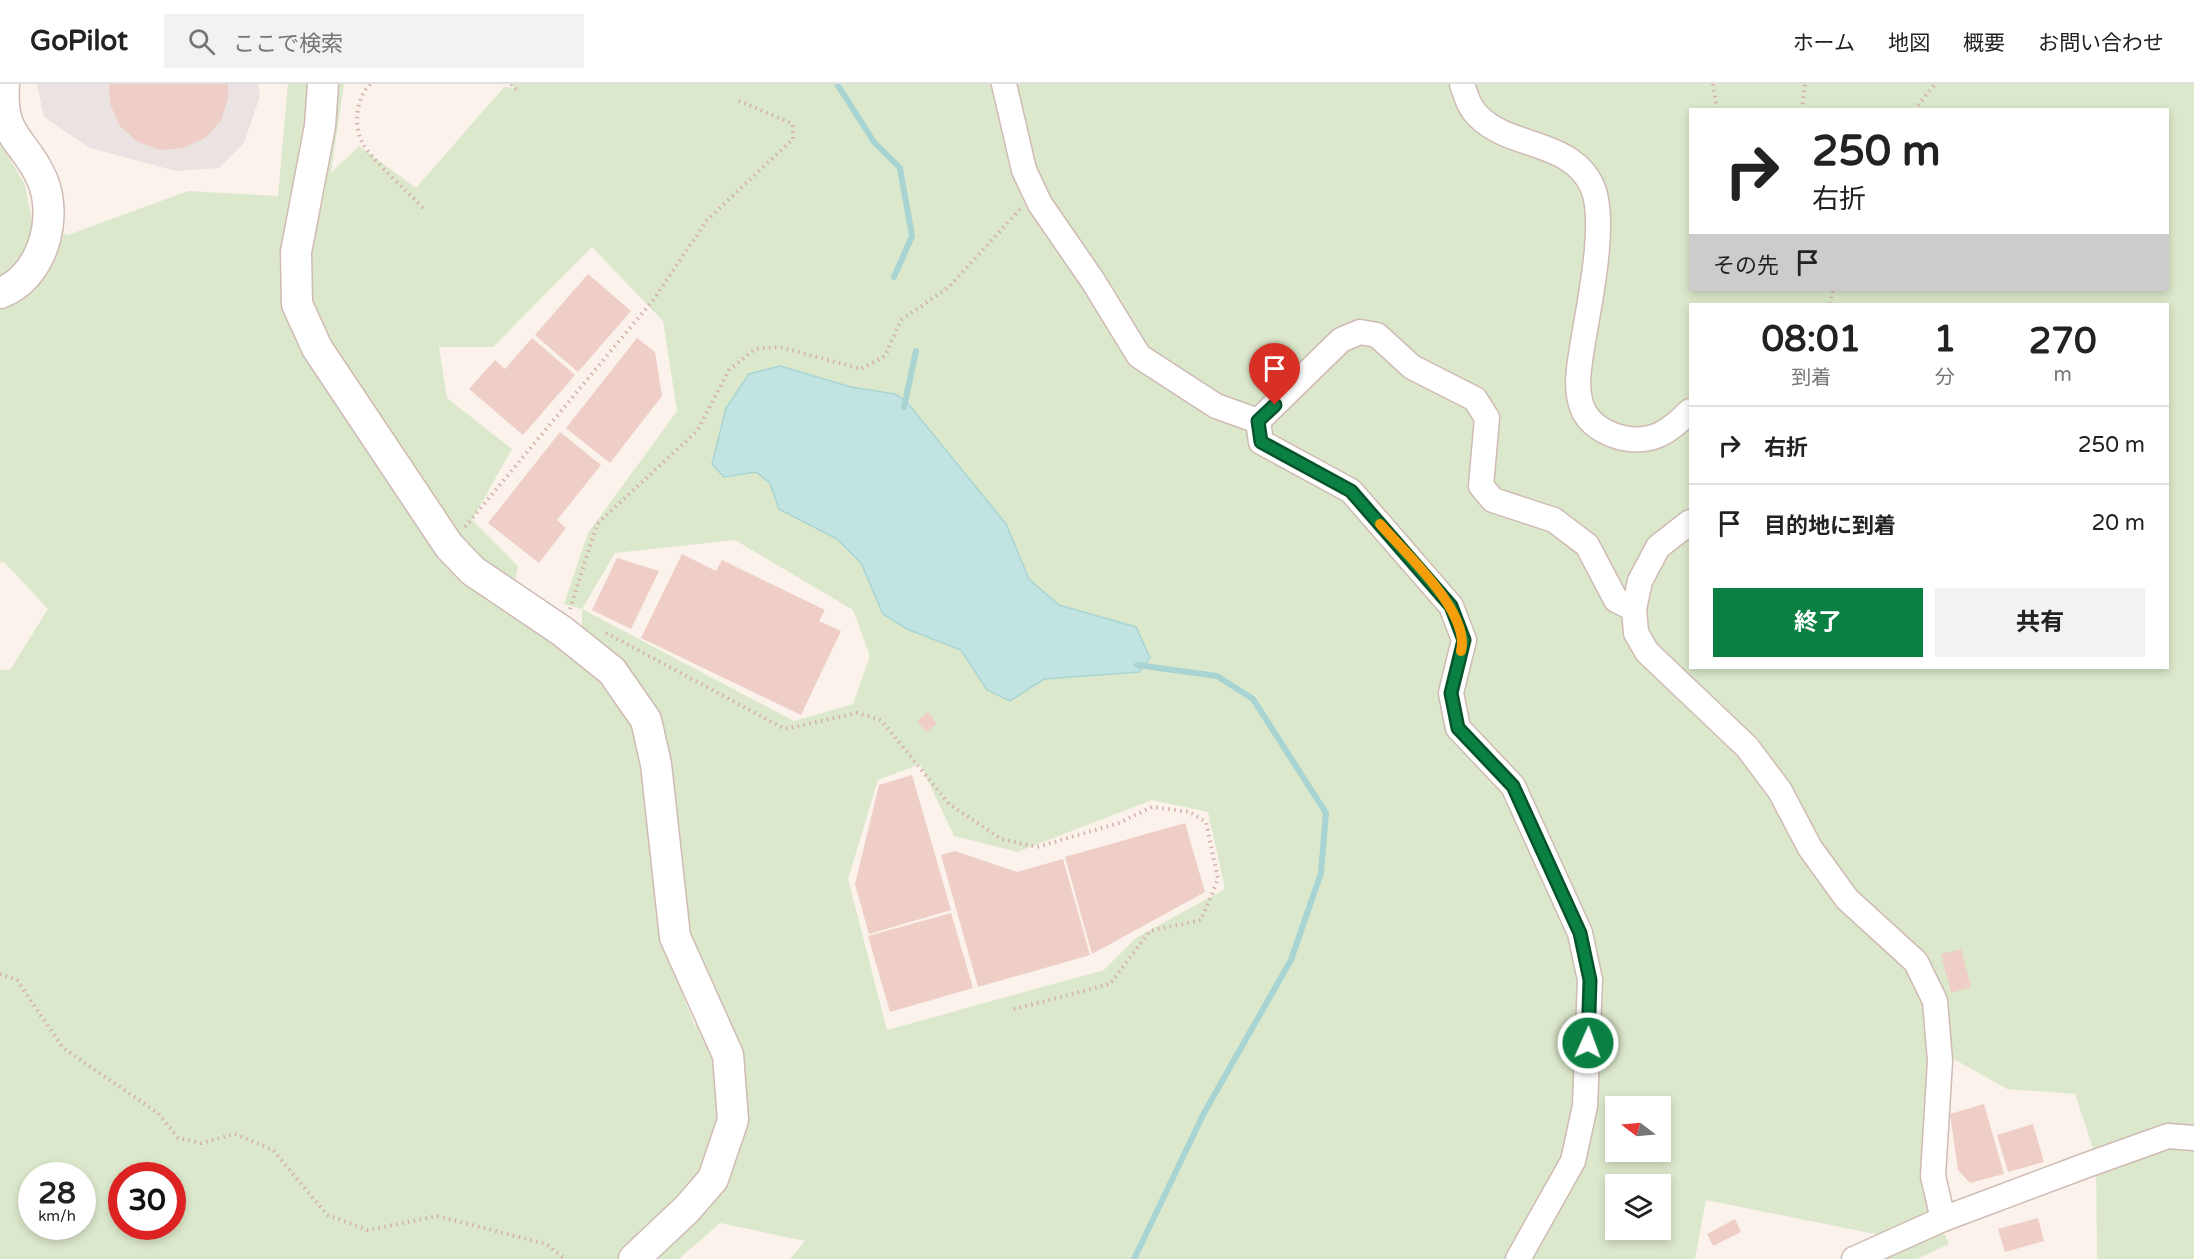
<!DOCTYPE html>
<html lang="ja">
<head>
<meta charset="utf-8">
<style>
	:root { --surface:#fff; --page:#f2f2f2; --text:#222; --muted:#767676; --line:#e0e0e0; --accent:#0b8043 }
	body { margin:0; font-family:"Varela Round","Noto Sans JP",sans-serif; background:var(--page); color:var(--text); height:100vh; display:flex; flex-direction:column; font-size:22px; white-space:nowrap }
	* { box-sizing:border-box; margin:0 }
	p { font-size:20px; color:var(--muted) }
	.icon { flex:none; width:33px; height:33px; fill:none; stroke:currentColor; stroke-width:2; stroke-linecap:round; stroke-linejoin:round }
	.map { position:relative; flex:1; overflow:hidden }
	.side { position:absolute; left:1689px; top:219px; width:480px; height:366px; display:flex; flex-direction:column; background:var(--surface); border-radius:0px; box-shadow:0 3px 9px #0003 }
	.side>* { flex:none }
	.hud { position:absolute; left:1689px; top:24px; width:480px; height:183px; border-radius:0px; box-shadow:0 3px 9px #0003; background:#fff; color:var(--text); overflow:hidden }
	.needle { width:39px; rotate:286deg }
	.tools { position:absolute; left:1605px; top:1012px; display:grid; gap:12px }
	.tools a { display:grid; place-items:center; width:66px; height:66px; border-radius:0px; background:var(--surface); box-shadow:0 3px 9px #0003; font-size:30px }
	.speed { position:absolute; left:18px; top:1078px; display:flex; gap:12px; font-size:30px; font-weight:700; text-align:center }
	.speed>* { display:grid; place-content:center; width:78px; height:78px; border-radius:50%; background:var(--surface); box-shadow:0 3px 9px #0003; line-height:1 }
	.speed small { font-size:15px; font-weight:400 }
	.speed .limit { border:9px solid #d22; background:#fff; color:#111 }
	.pin { position:absolute; display:grid; place-items:center; width:51px; height:51px; color:#fff; margin:-62px -26px; border-radius:50% 50% 50% 0; rotate:-45deg; box-shadow:0 0 6px #0007 }
	.pin .icon { rotate:45deg }
	.me { position:absolute; width:66px; margin:-33px; rotate:2deg; stroke-linejoin:round; filter:drop-shadow(0 0 4px #0008) }
	.turn { display:flex; align-items:center; gap:21px; height:126px; padding:0 24px; font-size:27px }
	.turn .icon { width:78px; height:78px; stroke-width:2.5 }
	.turn b { display:block; font-size:42px; line-height:51px }
	.then { display:flex; align-items:center; height:57px; padding:0 24px; background:#0003; gap:12px; font-size:22px }
	.eta { display:flex; justify-content:space-evenly; align-items:center; height:102px; text-align:center }
	.eta b { font-size:36px; font-weight:700; line-height:42px }
	.primary-button { display:flex; gap:12px; margin-top:auto; padding:12px 24px }
	.primary-button a { flex:1; height:69px; border-radius:0px; background:var(--accent); color:#fff; font-size:24px; font-weight:700; line-height:69px; text-align:center }
	.primary-button a+a { background:var(--page); color:var(--text) }
	ul { padding:0; list-style:none }
	li { display:flex; align-items:center; gap:18px; height:78px; padding:0 24px; border-top:2px solid var(--line) }
	li div { flex:1 }
	li b { display:block; font-size:22px }
	li em { font-style:normal }
	header { display:flex; align-items:center; gap:36px; box-sizing:border-box; height:84px; padding:0 30px; background:var(--surface); border-bottom:2px solid var(--line) }
	header strong { font-size:28px }
	nav { display:flex; gap:33px; margin-inline-start:auto; font-size:21px }
	.search { width:420px; height:54px; background:var(--page); display:flex; align-items:center; gap:15px; box-sizing:border-box; padding:0 21px; border-radius:0px; color:var(--muted); font-size:22px }
	.map>svg:first-child { display:block }
	.industrial { fill:#ebe3e1 }
	.green { fill:#dce8cb; fill-rule:evenodd }
	.water { fill:#c1e4e2; stroke:#a8d5d3; stroke-width:1.5 }
	.lines { fill:none; stroke-linecap:round; stroke-linejoin:round }
	.stream { stroke:#a8d5d3; stroke-width:6 }
	.building { fill:#eecec6 }
	.minor-casing { stroke:#cfbbb4; stroke-width:27 }
	.tertiary-casing { stroke:#cfbbb4; stroke-width:33 }
	.path { stroke:#d4b1a8; stroke-width:4; stroke-dasharray:1.5 4.5; stroke-linecap:butt }
	.minor { stroke:#fff; stroke-width:24 }
	.tertiary { stroke:#fff; stroke-width:30 }
	.route-casing { stroke:#07532c; stroke-width:15 }
	.route { stroke:#0b8043; stroke-width:10 }
	.slow { stroke:#f59e0b; stroke-width:10 }
</style>
</head>
<body>
<header>
<strong>GoPilot</strong>
<div class="search"><svg class="icon" aria-label="search" viewBox="0 0 24 24"><circle cx="10" cy="10" r="6"/><path d="M15 15l6 6"/></svg>ここで検索</div>
<nav><a>ホーム</a><a>地図</a><a>概要</a><a>お問い合わせ</a></nav>
</header>
<div class="map">
<svg width="2194" height="1175" viewBox="0 0 2194 1175">
	<rect width="100%" height="100%" fill="#fbf2ec"/>
	<!-- industrial -->
	<path class="industrial" d="M37,0H258L260,12L244,59L219,84L176,87L90,64L44,33Z"/>
	<!-- green -->
	<path class="green" d="M288,0H344L331,89L359,62L416,104L504,3L514,4L511,0H2194V1175H2097L2096,1073L2075,1010L2007,1005L1936,965L1925,1108L1949,1160L1917,1175H1863L1880,1151L1706,1116L1695,1175H790L805,1157L720,1139L679,1175H0V586H10L48,525L5,479L0,478V58L25,101L34,146L68,151L188,107L278,112ZM1690,26H2168V206H1690ZM592,163L663,237L677,327L588,449L564,520L582,525V548L652,622L696,944L661,857L636,650L596,589L509,527L518,482L472,436L512,365L447,314L439,263H493ZM1690,220H2168V584H1690ZM781,282L851,303L895,310L906,317L1006,440L1029,495L1059,521L1136,543L1139,588L1044,595L987,606L961,566L907,545L883,530L861,479L837,455L779,425L770,399L756,388ZM735,456L853,526L870,572L853,620L794,637L582,525L615,469ZM920,680L954,752L1017,768L1152,716L1208,728L1225,805L1137,853L1104,886L887,946L848,795L878,696ZM1616,1023H1660V1068H1616ZM32,1092H82V1143H32ZM122,1092H172V1143H122ZM1616,1101H1660V1146H1616Z"/>
	<!-- water -->
	<path class="water" d="M780,282L851,303L895,310L906,317L1006,440L1029,495L1059,521L1136,543L1150,574L1139,588L1044,595L1010,617L987,606L961,566L907,545L883,530L861,479L837,455L779,425L770,399L756,388L724,393L712,380L726,324L749,290Z"/>
	<g class="lines">
		<!-- stream -->
		<g class="stream">
			<path d="M837,0L874,58L900,84L912,152L894,193"/>
			<path d="M904,323L916,267"/>
			<path d="M1134,1175L1204,1029L1291,876L1321,789L1326,729L1253,615L1217,592L1137,581"/>
		</g>
	</g>
	<!-- building -->
	<g class="building">
		<path d="M109,0H228V14L221,37L205,54L183,64L160,66L138,58L120,42L110,20Z"/>
		<path d="M588,190L631,227L578,288L535,251Z"/>
		<path d="M532,254L575,291L523,351L469,305L495,276L505,285Z"/>
		<path d="M637,254L655,268L662,312L610,379L566,344Z"/>
		<path d="M560,348L601,381L557,436L566,444L539,479L488,439Z"/>
		<path d="M682,470L716,487L722,476L825,526L819,537L841,547L801,631L641,554Z"/>
		<path d="M617,474L659,487L631,545L592,526Z"/>
		<path d="M928,628L937,640L926,648L917,637Z"/>
		<path d="M912,691L951,826L869,850L855,800L879,701Z"/>
		<path d="M1185,739L1205,808L1092,870L1065,773Z"/>
		<path d="M955,767L1017,788L1063,775L1090,871L978,903L941,771Z"/>
		<path d="M951,829L973,904L890,928L868,852Z"/>
		<path d="M1961,865L1971,903L1951,909L1941,870Z"/>
		<path d="M1984,1020L2004,1090L1970,1099L1958,1086L1950,1030Z"/>
		<path d="M2033,1040L2044,1078L2008,1088L1997,1051Z"/>
		<path d="M2038,1134L2044,1157L2005,1168L1998,1145Z"/>
		<path d="M1735,1135L1741,1148L1713,1162L1707,1150Z"/>
	</g>
	<g class="lines">
		<!-- minor casing -->
		<g class="minor-casing">
			<g id="minor">
				<path d="M1004,0L1024,86L1040,120L1093,197L1139,272L1216,322L1258,337"/>
				<path d="M1462,0C1466,12 1469,23 1478,32C1510,65 1570,55 1592,102C1608,137 1588,225 1582,264C1579,283 1575,304 1582,323C1588,340 1606,350 1623,354C1653,360 1670,347 1690,327"/>
				<path d="M1258,337L1261,358L1351,407L1451,522L1464,556L1451,609L1458,644L1513,702L1580,849L1590,896L1585,1022L1573,1077L1518,1175"/>
				<path d="M1258,337L1341,256L1360,248L1377,251L1412,283L1475,315L1487,334L1481,402L1493,416L1554,436L1587,461L1616,516L1634,525"/>
				<path d="M1690,438L1658,463L1640,497L1634,525L1636,549L1647,568L1747,663L1780,707L1810,764L1847,815L1916,878L1935,917L1940,977L1933,1092L1943,1135"/>
				<path d="M1854,1175L1943,1135L2087,1081L2168,1052L2194,1054"/>
			</g>
		</g>
		<!-- tertiary casing -->
		<g class="tertiary-casing">
			<g id="tertiary">
				<path d="M323,0L320,42L296,168L297,220L317,264L449,462L473,487L562,547L612,587L646,636L656,680L675,853L728,971L733,1036L713,1095L687,1125L634,1175"/>
				<path d="M0,209C42,194 59,134 42,95C24,54 0,55 4,0"/>
			</g>
		</g>
		<!-- path -->
		<g class="path">
			<path d="M370,0C356,15 353,41 363,60C372,76 410,110 424,125"/>
			<path d="M511,0L518,7"/>
			<path d="M1713,0L1717,26"/>
			<path d="M1802,26L1805,0"/>
			<path d="M1914,26L1935,0"/>
			<path d="M1830,220L1833,206"/>
			<path d="M465,443L654,215L707,136L793,55V40L737,16"/>
			<path d="M570,525L597,440L697,347L729,286L755,265L780,263L861,285L885,272L901,236L949,203L1020,125"/>
			<path d="M606,549L785,645L857,629L881,636L949,720L1001,755L1037,763L1119,739L1152,723L1190,728L1206,738L1218,795L1201,836L1150,847L1110,900L1011,926"/>
			<path d="M0,890L17,896L63,964L158,1029L178,1054L201,1059L235,1050L273,1066L327,1131L368,1146L437,1132L546,1160L565,1175"/>
		</g>
		<!-- minor -->
		<use href="#minor" class="minor"/>
		<!-- tertiary -->
		<use href="#tertiary" class="tertiary"/>
	</g>
	<g class="lines">
		<!-- route casing -->
		<g class="route-casing">
			<path id="route" d="M1275,321L1258,337L1261,358L1351,407L1451,522L1464,556L1451,609L1458,644L1513,702L1580,849L1590,896L1588,959"/>
		</g>
		<!-- route -->
		<use href="#route" class="route"/>
		<!-- slow -->
		<path class="slow" d="M1380,440C1404,468 1471,528 1461,567"/>
	</g>
</svg>
<div class="tools">
<a><svg class="needle" viewBox="-14 -14 28 28"><path d="M0-13l5 13h-10z" fill="#e53935"/><path d="M0 13l5-13h-10z" fill="#767676"/></svg></a>
<a><svg class="icon" aria-label="layers" viewBox="0 0 24 24"><path d="M12 4l9 5-9 5-9-5zM3 14l9 5 9-5"/></svg></a>
</div>
<div class="speed"><div>28<small>km/h</small></div><div class="limit">30</div></div>
<div class="pin" style="left:1275px;top:321px;background:#d93025"><svg class="icon" aria-label="arrive" viewBox="0 0 24 24"><path d="M6 21V4h12l-3 4 3 4H6"/></svg></div>
<svg class="me" style="left:1588px;top:959px" viewBox="-20 -20 40 40"><circle r="17" fill="#0b8043" stroke="#fff" stroke-width="3"/><path d="M0-11L8 9 0 5-8 9z" fill="#fff"/></svg>
<div class="hud">
<div class="turn"><svg class="icon" aria-label="right" viewBox="0 0 24 24"><path d="M7 20v-9h11M14 6l5 5-5 5"/></svg><div><b>250 m</b>右折</div></div>
<div class="then">その先<svg class="icon" aria-label="arrive" viewBox="0 0 24 24"><path d="M6 21V4h12l-3 4 3 4H6"/></svg></div>
</div>
<section class="side">
<div class="eta">
<div><b>08:01</b><p>到着</p></div>
<div><b>1</b><p>分</p></div>
<div><b>270</b><p>m</p></div>
</div>
<ul>
<li><svg class="icon" aria-label="right" viewBox="0 0 24 24"><path d="M7 20v-9h11M14 6l5 5-5 5"/></svg><div><b>右折</b></div><em>250 m</em></li>
<li><svg class="icon" aria-label="arrive" viewBox="0 0 24 24"><path d="M6 21V4h12l-3 4 3 4H6"/></svg><div><b>目的地に到着</b></div><em>20 m</em></li>
</ul>
<div class="primary-button"><a>終了</a><a>共有</a></div>
</section>
</div>
</body>
</html>
